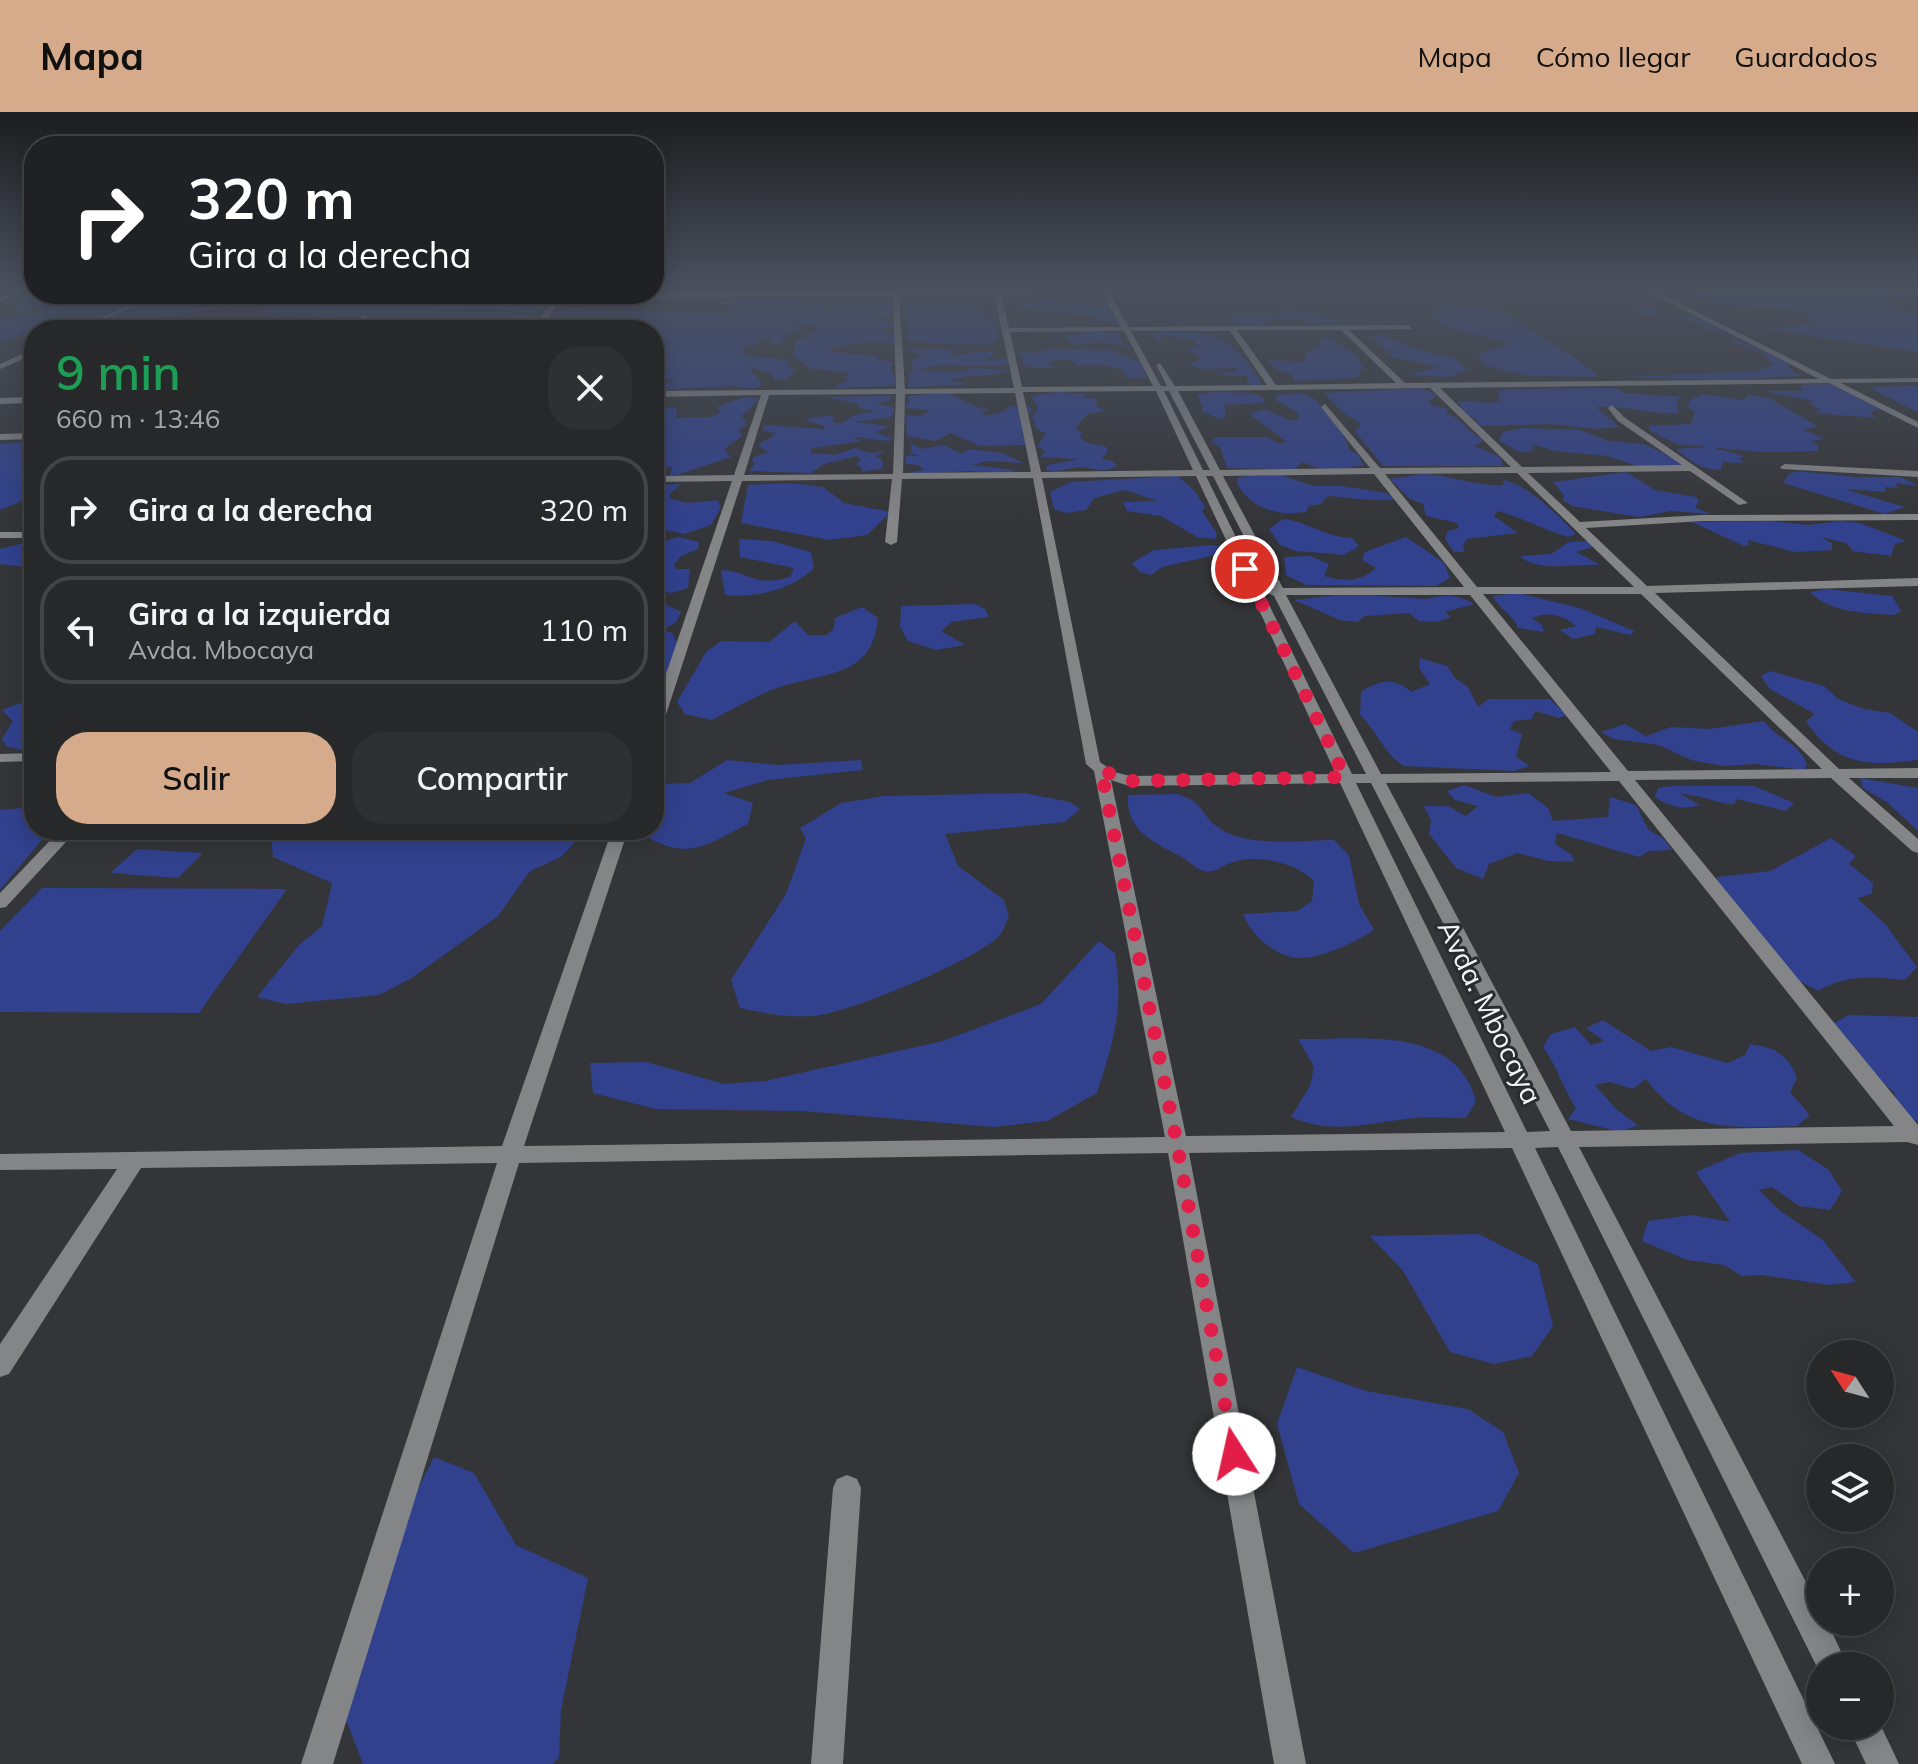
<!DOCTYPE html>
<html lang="es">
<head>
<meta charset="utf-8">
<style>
	:root { --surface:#27282a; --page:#2f3032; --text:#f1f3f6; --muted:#a4a6a8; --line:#434447; --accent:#d6ab8b }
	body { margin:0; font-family:Mulish,sans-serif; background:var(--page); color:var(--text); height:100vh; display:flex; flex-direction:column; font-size:30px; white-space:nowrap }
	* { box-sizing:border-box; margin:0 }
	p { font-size:26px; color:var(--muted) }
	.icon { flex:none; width:44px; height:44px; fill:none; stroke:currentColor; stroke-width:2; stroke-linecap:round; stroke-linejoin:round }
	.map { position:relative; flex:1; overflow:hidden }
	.drawer { position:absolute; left:24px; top:208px; width:640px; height:520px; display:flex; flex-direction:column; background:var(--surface); border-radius:32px; box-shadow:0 4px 20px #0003,0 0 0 2px var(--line) }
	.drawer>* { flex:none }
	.hud { position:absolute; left:24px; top:24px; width:640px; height:168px; border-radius:32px; box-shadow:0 4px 20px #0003,0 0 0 2px var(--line); background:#202124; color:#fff; overflow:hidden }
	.needle { width:52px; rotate:306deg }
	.tools { position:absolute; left:1806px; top:1228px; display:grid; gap:16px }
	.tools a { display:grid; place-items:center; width:88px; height:88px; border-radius:50%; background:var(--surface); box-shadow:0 4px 20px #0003,0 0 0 2px var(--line); font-size:40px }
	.pin { position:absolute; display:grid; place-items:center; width:68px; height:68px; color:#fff; margin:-34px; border:4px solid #fff; border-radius:50%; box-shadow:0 2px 8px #0007 }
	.me { position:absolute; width:88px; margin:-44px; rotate:350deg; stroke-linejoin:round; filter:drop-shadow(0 0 6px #0008) }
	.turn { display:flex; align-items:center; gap:28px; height:168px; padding:0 32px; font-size:36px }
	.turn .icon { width:104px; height:104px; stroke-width:2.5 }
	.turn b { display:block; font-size:56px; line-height:68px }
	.round { display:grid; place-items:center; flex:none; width:84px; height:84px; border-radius:32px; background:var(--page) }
	.summary { display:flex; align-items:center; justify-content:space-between; height:136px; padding:0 32px }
	h1 { font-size:48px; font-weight:600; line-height:60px; color:#1e9e55 }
	.action { display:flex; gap:16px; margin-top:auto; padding:16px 32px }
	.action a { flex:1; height:92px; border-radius:32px; background:var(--accent); color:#111; font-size:32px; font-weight:600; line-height:92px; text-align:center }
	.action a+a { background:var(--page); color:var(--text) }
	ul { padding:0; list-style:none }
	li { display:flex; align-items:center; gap:24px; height:108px; margin:0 16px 12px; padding:0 16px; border:4px solid var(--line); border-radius:32px }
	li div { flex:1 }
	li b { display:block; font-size:30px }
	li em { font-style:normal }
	header { display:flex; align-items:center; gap:48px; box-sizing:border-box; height:112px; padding:0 40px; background:var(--accent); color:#111 }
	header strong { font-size:38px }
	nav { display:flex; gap:44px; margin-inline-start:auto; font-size:28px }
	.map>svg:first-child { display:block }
	.green { fill:#31418d }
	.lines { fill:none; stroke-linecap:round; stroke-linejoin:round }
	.minor { fill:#848586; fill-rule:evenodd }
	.route { stroke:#e11d48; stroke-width:14; stroke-dasharray:0 25.2 }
	.labels { text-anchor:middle; stroke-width:6; stroke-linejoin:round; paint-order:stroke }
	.street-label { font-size:28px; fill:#f4f5f7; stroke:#2a2b2e }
</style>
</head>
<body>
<header>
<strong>Mapa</strong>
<nav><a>Mapa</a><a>Cómo llegar</a><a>Guardados</a></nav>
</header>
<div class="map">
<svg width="1918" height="1652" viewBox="0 0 1918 1652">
	<rect width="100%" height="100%" fill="#343538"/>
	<!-- green -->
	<g class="green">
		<path d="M1683,177H1918V183L1879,189L1918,204V240L1767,217L1814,211L1803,198L1712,192Z"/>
		<path d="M31,181L44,185L138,182L157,189L185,183L155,182H547L554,186L545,190L542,199L535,201L480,196L423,199L508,200L538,205L518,218H357V213L369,205L406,200L330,206L350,209L338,214L309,216L311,218H221C243,212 263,202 286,207V212L308,214L327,207L311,202L259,203L253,200L270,197L267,195L283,185H256L247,191L224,195L229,191L226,187L189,195L211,196L205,199L154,206L67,210L0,229V223L7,221H0V206L36,203L43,196L26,195L28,198L19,200L15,197L18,192H1Z"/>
		<path d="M1022,183L1037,185L1036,189L1081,187L1049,184L1104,185L1114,203L1130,210L1128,214C1112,214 1100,205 1085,203C1056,200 1033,199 1008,191L1007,186Z"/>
		<path d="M813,184H817L830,198L854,196L834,197L827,186L841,185L842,192H893L888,196L895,198L887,206H868L896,210L885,219L900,225L897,231L866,230L828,236L833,240L879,244L876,248L895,250L890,255L896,269L893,274L831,276L850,267L843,265L851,261L812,257L793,244L796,228L809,227L806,224L818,217L811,212L795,213L802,216L785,224L780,233L771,232V226L753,229L759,232L747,234L741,239L749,244L787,248V254L796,258L785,268H774L772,262L747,254L763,272L753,277L737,274L661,277L656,274L677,268L654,266L661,260L654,252V218H544L556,200L571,197L742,202L727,198L729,194L716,192V189L798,186L806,196L810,195Z"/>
		<path d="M909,189C929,202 950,185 971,193C984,199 987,206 999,212L994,218L1001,224L990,233L909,230L906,226L912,222L907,220L911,213L904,202L908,197L905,190Z"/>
		<path d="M1440,192L1500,198L1580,249L1599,265L1528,264L1486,254L1478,242L1509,232C1480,219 1455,225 1430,204Z"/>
		<path d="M1635,194L1652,196L1661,202L1701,206L1728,221C1708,222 1703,211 1685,207C1667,203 1650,206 1633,198Z"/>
		<path d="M1290,196L1340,209L1328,213L1305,211L1309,208L1270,207L1269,212L1241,213L1228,208L1231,203L1285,202L1277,197Z"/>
		<path d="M1084,219L1118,221L1122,226L1118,229L1134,237L1103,230L1074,233L1066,226L1069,222L1082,223Z"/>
		<path d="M1170,220C1220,219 1236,230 1262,272L1254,274L1247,269V264L1214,263L1237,259V256L1204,257L1187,253L1202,246L1187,237L1199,234L1193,228L1162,223V229H1157L1154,225V221Z"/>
		<path d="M1370,223L1384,224L1420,238L1454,245L1467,258L1449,265L1408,263L1437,255L1393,245Z"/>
		<path d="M1327,225L1354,241L1363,255L1357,266L1294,269L1293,263L1276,258L1268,248L1305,250V240L1318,235L1322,226Z"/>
		<path d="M1735,227L1787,250L1790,257L1801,264L1715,268L1624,265L1755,259L1774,253L1762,241L1730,229Z"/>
		<path d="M910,236C922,238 951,236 959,239L948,242C964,247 976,236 993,240V244L984,249L1006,246L1011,250L1002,254L940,253L915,258L969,260L965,257C971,255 1002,257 1010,259C990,266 971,261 949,268L965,271L962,273L908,275L910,263L907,261L914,258L911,248L924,244L909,239Z"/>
		<path d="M1046,237L1111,238L1153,256L1143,259L1147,266H1125L1124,258L1103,253H1076C1075,245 1052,246 1047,252L1059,256H1032L1022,252L1024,246L1019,244L1021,240L1040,241Z"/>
		<path d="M1831,272L1880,297L1870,300L1876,306L1813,301L1820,298L1810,292L1813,289L1763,279H1803L1799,273Z"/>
		<path d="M1918,274V300L1868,275Z"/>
		<path d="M1420,276L1438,283L1429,289L1431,293L1448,297L1447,302C1463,306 1466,320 1482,326V330L1474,334L1500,345L1503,354H1383L1355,319L1361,312L1342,300L1324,281Z"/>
		<path d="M1616,276L1625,281L1687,285L1677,287L1678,301C1650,303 1625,293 1596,295L1619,315L1598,317L1550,312L1483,314L1476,311L1478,307L1466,303L1458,290C1472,286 1484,294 1499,289L1498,279L1513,277Z"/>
		<path d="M1057,280L1087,282L1083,285L1097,287L1096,293L1104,299L1088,302L1075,316L1082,321L1080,324L1085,330L1107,335V341L1101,347L1113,349L1117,354C1102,363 1094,355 1079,355C1067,356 1059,361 1046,358L1047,353L1080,347L1041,345L1045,339L1037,334L1046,322L1036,316L1032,305L1038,296L1032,284Z"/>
		<path d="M1209,280L1254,281L1263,286L1264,291L1224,293L1226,305L1220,307L1201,299L1203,294L1197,283Z"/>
		<path d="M943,281C960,283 970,296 989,297L980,302C991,305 1003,301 1011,294L1030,295L1032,298L1023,307L1031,315L1022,321L1026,333L980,334L951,321L936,329L907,324L906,303L920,304L931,298L905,296L910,287L906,284Z"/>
		<path d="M1297,281C1318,284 1318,291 1330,306C1340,320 1344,318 1349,338L1357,342L1364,353C1342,357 1323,361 1303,350L1295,357L1227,356L1220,335L1211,329L1217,325H1268L1278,331L1287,330L1249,302L1264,297L1292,309L1299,306L1297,300L1277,289L1275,283Z"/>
		<path d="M1704,282L1744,288L1748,283L1769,286L1817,314L1804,318L1825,327L1810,329L1818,333V339L1762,340L1676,332L1649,318L1650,314L1691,312L1695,300L1687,295L1690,288Z"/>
		<path d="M891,284L889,289L875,291L894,296L892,305L856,310L889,314L875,321L894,326L885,329L858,325L854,326L862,329L812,336L811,341L835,343L855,336L869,341L886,339L875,344L882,347L883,356L862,360L861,355L856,353L861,347L857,344L824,352L811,361L750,359L754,352L752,346L768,340L758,333L776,322L763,318V313L824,317L826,315L804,307L834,303L832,310C846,314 845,306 856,303C862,300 871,301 876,300L859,296V292L825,285Z"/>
		<path d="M742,286H756L757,290L741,304L746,309V314L739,317L742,324L724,337L731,345L677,363H670L672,355H654V295L677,296L676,306L710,305L720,301L717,295Z"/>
		<path d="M1524,316L1580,318L1608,329L1644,332L1690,354L1643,356L1607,344L1555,339L1532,332L1533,339L1519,340L1499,328L1503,320Z"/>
		<path d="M34,329V384L0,398V332Z"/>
		<path d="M910,330L921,337L944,333L962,342L968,337L1002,341L1024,351L988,349L972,353L1015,358L1011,361L969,359L914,362L909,361L924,358L919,353L906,352V344H920L909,341L912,339Z"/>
		<path d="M1710,335L1744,344L1739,347L1744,351L1723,350L1721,358C1702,358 1690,349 1676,337Z"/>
		<path d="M1798,359L1856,365H1901L1918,374L1896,371L1897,376L1885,375V380L1844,377L1905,395L1885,402L1783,371L1789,362Z"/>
		<path d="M1626,360L1655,378L1696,385L1699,389L1695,396L1712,402L1671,399L1639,405L1572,394L1563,388L1564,383L1553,370Z"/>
		<path d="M1253,362L1281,363L1313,374H1342L1386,381L1397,387C1375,391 1351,385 1328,384L1321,392L1309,394L1306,400C1277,404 1252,397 1237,372L1238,366Z"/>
		<path d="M1423,362C1452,363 1475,375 1503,373L1504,368C1532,375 1556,402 1576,422L1568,425C1543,418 1522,405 1497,399L1494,404L1518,421L1467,427L1463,433L1465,440H1454L1445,427L1448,419L1459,416L1457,411L1426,404L1423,392L1409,386L1390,367Z"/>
		<path d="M1178,364L1194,378L1205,395L1202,399L1217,422L1215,427L1197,425L1161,404L1127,399L1123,390L1157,389L1125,378L1094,386L1086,398L1066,401L1054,397L1050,380L1071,370Z"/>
		<path d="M791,371L823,375L844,391L891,400L867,423L829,428L741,411L748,373Z"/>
		<path d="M681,372L669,383L670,386L687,391L717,388L721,395L711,413L685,422L660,417L654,420V373Z"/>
		<path d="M1283,407C1309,410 1325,425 1352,426L1359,434L1344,443L1296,439L1280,433L1269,417Z"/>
		<path d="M1771,409L1809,413L1840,409L1860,411L1906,429L1895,432L1891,444L1853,439L1846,431L1820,425L1832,431V438L1795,440L1748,428L1749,433L1744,434L1692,410Z"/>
		<path d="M678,425L699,430L698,437L681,444L674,453L676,457H690L688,476L672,481L654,478V433Z"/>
		<path d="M1406,425L1444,451L1450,466L1436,474L1306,473L1286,463L1284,445L1311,444L1329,452L1324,464C1343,470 1361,470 1376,456L1362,448L1365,440Z"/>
		<path d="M739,427L772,429L811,440L814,456C794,477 754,487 725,483L721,458C750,459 753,476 790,465L794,456L740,445Z"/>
		<path d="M1587,429L1595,434L1576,440L1601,453C1577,451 1538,461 1520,444L1551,442L1569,430Z"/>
		<path d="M24,431L29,435L26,442L34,441V456L0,452V437Z"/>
		<path d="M1212,433L1220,434L1224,441L1162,455L1151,463L1140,460L1132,451L1154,438Z"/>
		<path d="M1827,477L1892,484L1901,499L1894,503C1866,501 1830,501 1810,480Z"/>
		<path d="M1518,481L1580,496L1634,519L1631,523L1596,515L1595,522L1573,527L1560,518L1576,514C1563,503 1548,499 1532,506L1542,513L1544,520L1518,516C1513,502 1499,497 1493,484Z"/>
		<path d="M1347,482L1427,487C1443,482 1460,483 1474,492L1445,500L1451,505L1437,510L1419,509L1409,501L1365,504L1357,510L1340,508L1294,488Z"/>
		<path d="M655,487L681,500L676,510L663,518L672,521L680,536L668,554L672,561L666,573L654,584Z"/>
		<path d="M975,492L985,497L989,505L952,510L941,519L965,533L936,538L908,529L900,515L901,494Z"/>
		<path d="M862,495L878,506C873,566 825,560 780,575C756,583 735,596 712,608L685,602L677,590L706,540L721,529L769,530L795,509L808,523H827L834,516L835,506Z"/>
		<path d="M1420,546L1447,554L1455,566L1468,575L1478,595L1489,587H1550L1566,603L1559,606L1535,599L1532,607L1514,609L1510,617L1522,622L1516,645L1530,654L1514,659L1404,654C1383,641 1378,620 1360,603L1361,580C1378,568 1395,565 1411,580L1430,572L1419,556Z"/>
		<path d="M1770,559L1824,574L1838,587L1864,597L1890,601L1918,620V648C1868,655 1835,653 1806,609L1815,602L1770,577L1761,564Z"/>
		<path d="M34,586V635L21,638L6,634L2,627L13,609L2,598Z"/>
		<path d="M1764,609C1780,630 1796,627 1807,652L1805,658L1756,652L1723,654L1691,648L1659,633L1614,627L1601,620L1625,612L1646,624L1671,615L1709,617Z"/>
		<path d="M727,648L777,653L861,648L863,658L768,668L724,681L753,691L748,712C709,731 691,749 649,726L656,704L654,672L690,671Z"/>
		<path d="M1860,666L1918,676V719L1888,691L1863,676Z"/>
		<path d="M1465,673L1496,685L1528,681L1548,696L1553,709L1608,705L1610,685L1636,693L1648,717L1664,727L1672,738L1649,739L1639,745L1557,721L1555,732L1572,743L1574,750L1548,749L1517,741L1489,752L1483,767L1456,756L1429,722L1431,708L1424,694H1448L1466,704L1478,694L1455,688L1447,679Z"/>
		<path d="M1672,674H1754L1794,691L1786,699L1737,687L1734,692C1722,693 1699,682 1680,682L1700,693C1684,698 1669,695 1655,685L1658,676Z"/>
		<path d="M1024,681L1070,690L1080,697L1065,710L945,722L958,754L1004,788L1009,805C1005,812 1003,821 997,826C973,849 847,902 813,904C788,906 764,901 740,896L731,868L786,782L806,726L800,716L841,691L884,684Z"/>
		<path d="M1177,682C1205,691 1197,697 1215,713C1243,737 1300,728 1334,728L1349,743L1359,792L1374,818C1359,829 1319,847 1299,846C1276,845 1251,823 1243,802L1297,799L1312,789L1314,769C1297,751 1257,742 1233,750C1222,753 1216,762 1204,759C1195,757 1187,747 1178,743C1152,730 1125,716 1128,683Z"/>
		<path d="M34,695V718H50L0,778V698Z"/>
		<path d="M270,718H586L561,745L530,759L498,804L412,866L379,883L286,892L257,885L299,833L322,814L332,771L273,745Z"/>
		<path d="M1831,726L1856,744L1849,752L1873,771L1872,782L1857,786L1885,812L1917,855L1905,868C1874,865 1846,862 1818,879L1794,866L1717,781V765L1770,759Z"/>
		<path d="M137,737L203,741L178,766L110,761Z"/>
		<path d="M42,776L287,777L199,901L0,900V819Z"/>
		<path d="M1099,829L1115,841C1124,898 1114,927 1097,981L1047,1009L994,1015L802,999L656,997L593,981L590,951L646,950L724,972L765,969L943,929L1041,892Z"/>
		<path d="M1849,903L1918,905V1010L1898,997L1894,980L1852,946L1834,911Z"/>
		<path d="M1603,908L1651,939L1671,935L1728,951L1745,943L1750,932C1774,935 1788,942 1797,966L1790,980L1810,1003L1797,1014C1734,1016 1686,1022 1646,967L1633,977L1610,970L1595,973L1616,997L1638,1013L1621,1020L1568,1007L1576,996C1563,976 1557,954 1543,935L1551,922L1575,915L1591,933L1604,929L1586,916Z"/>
		<path d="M1298,927C1359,928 1456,912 1476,989L1466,1006C1450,1006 1432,1005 1415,1006C1372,1010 1332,1024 1291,1005L1310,974L1314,955Z"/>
		<path d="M1798,1038L1829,1058L1842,1079L1830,1098L1799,1094L1772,1075L1759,1078L1779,1098L1823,1128L1856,1170L1829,1173L1761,1163L1742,1164L1724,1153L1687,1148L1642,1129L1648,1109L1692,1103L1730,1110L1696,1060L1740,1041Z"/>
		<path d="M1479,1122L1538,1152L1553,1214L1532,1244L1494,1252L1450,1240L1403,1159L1370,1124Z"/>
		<path d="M1297,1255L1366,1279L1468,1297L1503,1320L1519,1361L1498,1399L1354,1441L1299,1392L1277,1312Z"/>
		<path d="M434,1345L474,1361L516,1433L588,1466L561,1598L559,1645L553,1652H363L343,1600L361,1492Z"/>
	</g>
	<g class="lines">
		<!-- minor -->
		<g class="minor">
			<path d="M19,177H27L0,189V185Z"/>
			<path d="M883,177L894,179L1115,177V179L1109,180L1128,215L1409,213L1412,217L1349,218L1405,271L1819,267L1643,177H1651L1831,267L1918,266V270L1841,271L1918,310V316L1829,271L1440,276L1522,355L1682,353L1618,309L1608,296L1612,293L1624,305L1748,391L1739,393L1690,359L1528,361L1580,410L1703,403L1918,402V408L1703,409L1586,416L1647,474L1918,466V474L1655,481L1839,657L1918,656V666H1849L1918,727V741L1912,739L1831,666L1635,668L1918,1013V1033L1907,1030L1579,1035L1820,1497V1510H1827L1848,1554H1820V1561L1558,1035L1535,1036L1835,1652H1802L1512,1036L1189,1041L1306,1652H1274L1168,1041L519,1051L333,1652H301L497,1051L141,1056L9,1262L0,1265V1232L117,1057L0,1058V1042L502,1034L612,718H628L524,1034L1165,1025L1094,659L1086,652L1033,366L902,367L897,430L891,433L885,430L892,367L742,369L661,618L654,622V597L732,369L654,370V364L734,363L761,283L654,285V279L896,277L893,184L562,188L537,218H529L560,182L885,179ZM1102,180L1121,215L1009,216L1001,182ZM994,182L1014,276L905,277L899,183ZM1237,218H1341L1396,271L1276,273ZM1124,219L1153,274L1022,275L1010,220ZM1131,219H1230L1267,273L1175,274L1160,251L1156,253L1167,274H1161ZM1430,276L1511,355L1380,356L1325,292L1321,295L1370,356L1220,358L1178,279ZM1156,279L1193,358L1041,360L1023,280ZM1164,279H1169L1210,358H1203ZM1015,281L1031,360L903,361L905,282ZM896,282L893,362L744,363L769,283ZM1517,361L1634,475H1477L1385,362ZM1374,362L1464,475L1283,476L1223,364ZM1196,364L1336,662L1130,664L1114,660L1100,650L1042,366ZM1206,364H1213L1271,477L1266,480L1274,484L1366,662H1352ZM1483,482H1641L1822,657L1628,659ZM1286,483H1470L1611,660L1381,662ZM1111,668L1129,674L1340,671L1505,1020L1186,1024ZM1619,669L1894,1014L1571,1019L1386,671ZM1356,671H1371L1550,1019L1527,1020Z"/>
			<path d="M130,192L135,193L85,218H75Z"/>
			<path d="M362,203L368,204L350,218H341Z"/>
			<path d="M34,237V242L0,257V252Z"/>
			<path d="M34,285V291L0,292V286Z"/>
			<path d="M34,321V327L0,328V322Z"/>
			<path d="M1785,352L1918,359V365L1782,357L1780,355Z"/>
			<rect x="0" y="420" width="34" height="6"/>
			<path d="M34,641V649L0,650V642Z"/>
			<path d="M60,718H77L6,795L0,796V781Z"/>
			<path d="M847,1363L857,1367L861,1376L843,1652H811L833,1376L837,1367Z"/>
			<path d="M1880,1612L1899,1652H1866L1848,1614Z"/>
		</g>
	</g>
	<!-- sky -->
	<linearGradient id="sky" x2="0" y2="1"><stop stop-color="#1d1d1f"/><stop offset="0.43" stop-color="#4a515e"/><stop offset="1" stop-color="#4a515e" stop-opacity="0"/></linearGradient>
	<rect width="1918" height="408" fill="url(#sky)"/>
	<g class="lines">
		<!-- route -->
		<path class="route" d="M1234,1342L1177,1032L1101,658L1129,669L1345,665L1245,457"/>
	</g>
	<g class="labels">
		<!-- street labels -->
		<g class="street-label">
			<text transform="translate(1490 900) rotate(64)" y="10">Avda. Mbocaya</text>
		</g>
	</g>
</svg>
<div class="tools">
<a><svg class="needle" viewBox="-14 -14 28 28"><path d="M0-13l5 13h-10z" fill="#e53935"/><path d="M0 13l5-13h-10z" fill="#a4a6a8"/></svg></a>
<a><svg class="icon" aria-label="layers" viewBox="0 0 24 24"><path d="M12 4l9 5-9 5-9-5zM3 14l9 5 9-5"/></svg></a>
<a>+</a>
<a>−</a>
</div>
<div class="pin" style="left:1245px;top:457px;background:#d93025"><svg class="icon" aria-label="arrive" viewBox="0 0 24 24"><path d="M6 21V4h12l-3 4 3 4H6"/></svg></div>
<svg class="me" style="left:1234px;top:1342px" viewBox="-20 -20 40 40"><circle r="19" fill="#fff"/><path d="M0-13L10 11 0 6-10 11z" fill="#e11d48"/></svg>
<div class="hud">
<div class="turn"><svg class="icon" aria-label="right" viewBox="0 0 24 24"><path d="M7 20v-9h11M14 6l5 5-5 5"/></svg><div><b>320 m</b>Gira a la derecha</div></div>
</div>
<section class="drawer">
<div class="summary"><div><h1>9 min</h1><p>660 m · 13:46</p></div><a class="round"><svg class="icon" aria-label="close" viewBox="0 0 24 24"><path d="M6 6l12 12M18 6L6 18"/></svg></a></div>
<ul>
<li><svg class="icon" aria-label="right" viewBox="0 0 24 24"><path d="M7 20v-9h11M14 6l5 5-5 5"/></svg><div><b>Gira a la derecha</b></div><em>320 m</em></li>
<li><svg class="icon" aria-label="left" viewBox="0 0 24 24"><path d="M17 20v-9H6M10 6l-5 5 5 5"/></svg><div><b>Gira a la izquierda</b><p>Avda. Mbocaya</p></div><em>110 m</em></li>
</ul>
<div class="action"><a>Salir</a><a>Compartir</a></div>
</section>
</div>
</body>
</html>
